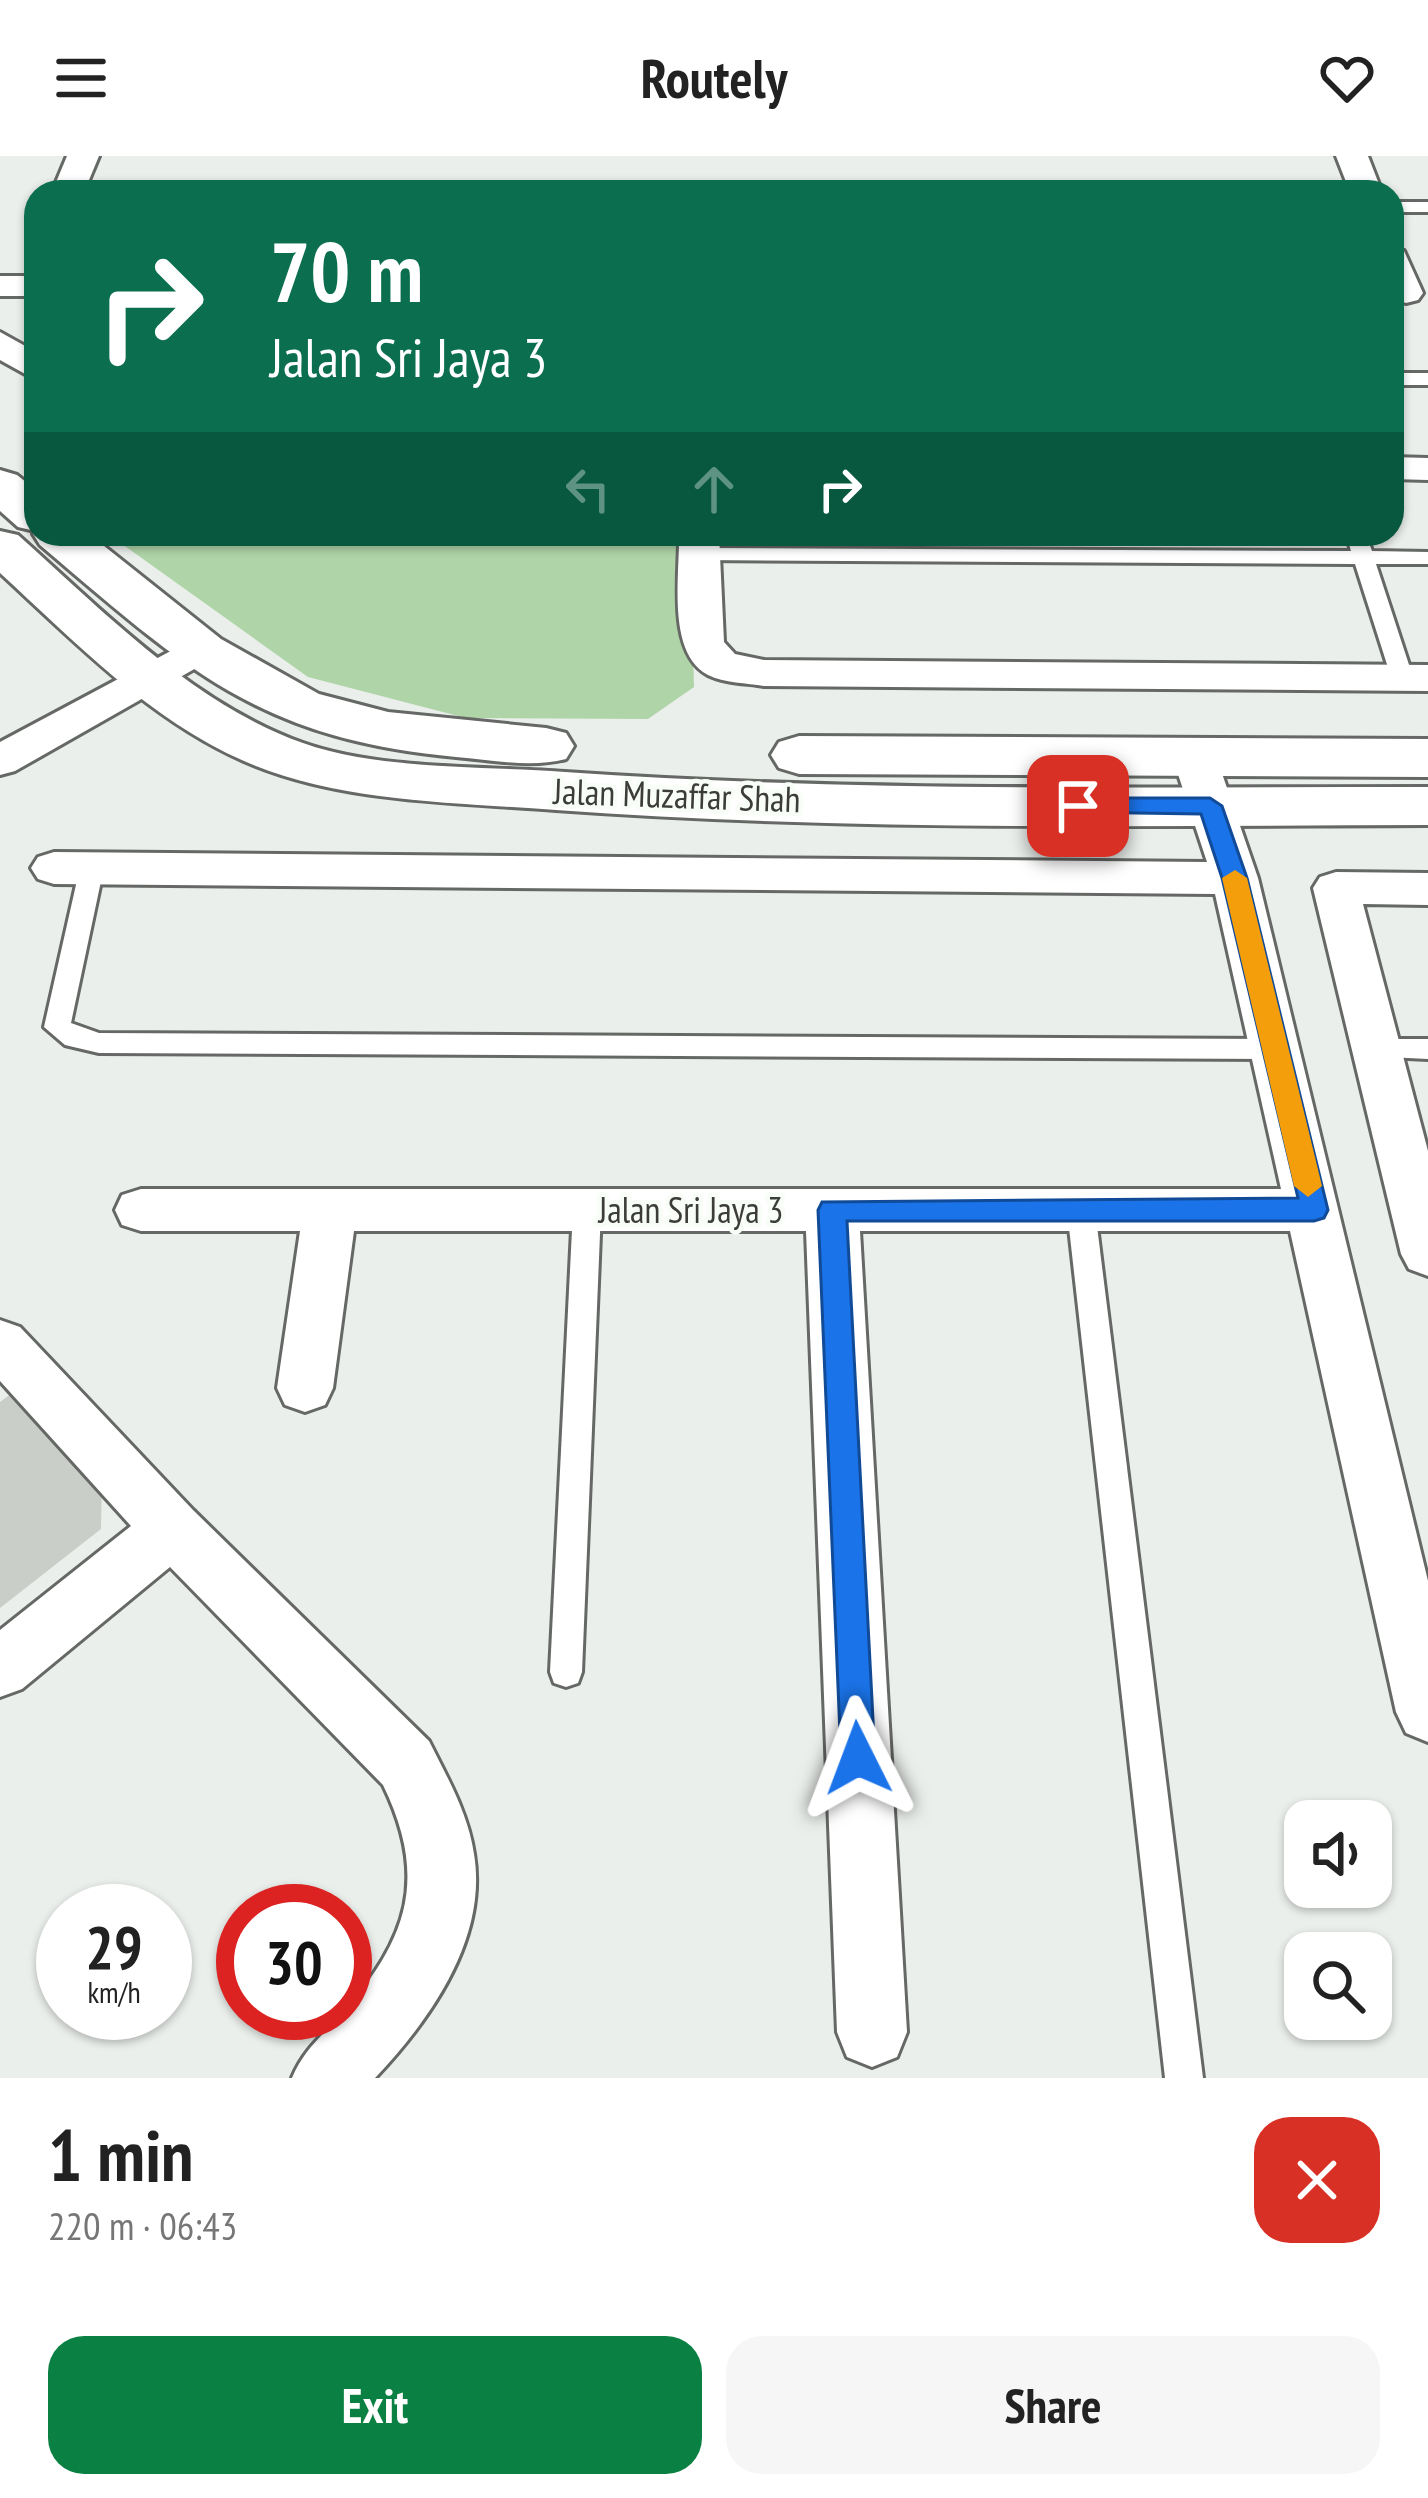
<!DOCTYPE html>
<html lang="en">
<head>
<meta charset="utf-8">
<style>
	:root { --surface:#fff; --page:#f6f6f6; --text:#222; --muted:#767676; --accent:#0b8043 }
	body { margin:0; font-family:"PT Sans Narrow",sans-serif; background:var(--page); color:var(--text); height:100vh; display:flex; flex-direction:column; font-size:45px; white-space:nowrap }
	* { box-sizing:border-box; margin:0 }
	p { font-size:39px; color:var(--muted) }
	.icon { flex:none; width:66px; height:66px; fill:none; stroke:currentColor; stroke-width:2; stroke-linecap:round; stroke-linejoin:round }
	.map { position:relative; height:1922px; overflow:hidden }
	.side { display:flex; flex-direction:column; background:var(--surface); flex:1 }
	.side>* { flex:none }
	.top-card { position:absolute; left:24px; top:24px; width:1380px; height:366px; border-radius:36px; box-shadow:0 3px 9px #0004; background:#0b6e4f; color:#fff; overflow:hidden }
	.buttons { position:absolute; left:1284px; top:1644px; display:grid; gap:24px }
	.buttons a { display:grid; place-items:center; width:108px; height:108px; border-radius:24px; background:var(--surface); box-shadow:0 3px 9px #0004; font-size:60px }
	.speed { position:absolute; left:36px; top:1728px; display:flex; gap:24px; font-size:60px; font-weight:700; text-align:center }
	.speed>* { display:grid; place-content:center; width:156px; height:156px; border-radius:50%; background:var(--surface); box-shadow:0 3px 9px #0004; line-height:1 }
	.speed small { font-size:30px; font-weight:400 }
	.speed .limit { border:18px solid #d22; background:#fff; color:#111 }
	.pin { position:absolute; display:grid; place-items:center; width:102px; height:102px; color:#fff; margin:-51px; border-radius:24px; box-shadow:0 6px 18px #0006 }
	.me { position:absolute; width:132px; margin:-66px; rotate:357deg; stroke-linejoin:round; filter:drop-shadow(0 0 9px #0008) }
	.turn { display:flex; align-items:center; gap:42px; height:252px; padding:0 48px; font-size:54px }
	.turn .icon { width:156px; height:156px; stroke-width:2.5 }
	.turn b { display:block; font-size:84px; line-height:102px }
	.lanes { display:flex; align-items:center; height:114px; padding:0 48px; background:#0003; justify-content:center; gap:60px; direction:ltr }
	.lanes .off { opacity:.35 }
	.round { display:grid; place-items:center; flex:none; width:126px; height:126px; border-radius:36px; background:var(--page) }
	.overview { display:flex; align-items:center; justify-content:space-between; height:204px; padding:0 48px }
	h1 { font-size:72px; font-weight:700; line-height:90px }
	.cta { display:flex; gap:24px; margin-top:auto; padding:24px 48px }
	.cta a { flex:1; height:138px; border-radius:36px; background:var(--accent); color:#fff; font-size:48px; font-weight:700; line-height:138px; text-align:center }
	.cta a+a { background:var(--page); color:var(--text) }
	header { display:flex; justify-content:space-between; align-items:center; height:156px; padding:0 48px; background:var(--surface); font-size:54px; font-weight:700 }
	.map>svg:first-child { display:block }
	.green { fill:#afd4a8 }
	.building { fill:#cacec9 }
	.lines { fill:none; stroke-linecap:round; stroke-linejoin:round }
	.service-casing { stroke:#656864; stroke-width:6 }
	.minor-casing { stroke:#656864; stroke-width:6 }
	.secondary-casing { stroke:#656864; stroke-width:6 }
	.service { fill:#fff; fill-rule:evenodd }
	.minor { fill:#fff; fill-rule:evenodd }
	.secondary { fill:#fff; fill-rule:evenodd }
	.route { fill:#1a73e8; stroke:#114b97; stroke-width:3 }
	.slow { fill:#f59e0b }
	.labels { text-anchor:middle; stroke-width:9; stroke-linejoin:round; paint-order:stroke }
	.street-label { font-size:36px; fill:#3c3d3b; stroke:#f9fdf8 }
</style>
</head>
<body>
<header><svg class="icon" aria-label="menu" viewBox="0 0 24 24"><path d="M4 6h16M4 12h16M4 18h16"/></svg>Routely<svg class="icon" aria-label="heart" viewBox="0 0 24 24"><path d="M12 20l-8-8c-3-5 5-10 8-4 3-6 11-1 8 4z"/></svg></header>
<div class="map">
<svg width="1428" height="1922" viewBox="0 0 1428 1922">
	<rect width="100%" height="100%" fill="#ebefeb"/>
	<!-- green -->
	<path class="green" d="M108,378H690L694,531L648,563L466,562L308,521Z"/>
	<!-- building -->
	<path class="building" d="M15,1235L102,1324L101,1373L0,1452V1246Z"/>
	<g class="lines">
		<!-- service casing -->
		<g class="service-casing">
			<g id="service">
				<rect x="1392" y="46" width="36" height="10"/>
				<rect x="1392" y="217" width="36" height="12"/>
				<path d="M1346,378H1366L1372,395L1428,396V408H1376L1413,521L1410,526L1402,528L1391,521L1355,408L700,404L690,398L700,392L1351,395Z"/>
				<path d="M92,703L104,711L71,867L99,877L1275,883L1288,893L1275,903L99,897L65,889L44,871L80,711Z"/>
				<path d="M1376,883H1428V903L1367,900L1363,893Z"/>
				<path d="M587,1043L597,1046L601,1054L582,1516L578,1527L566,1531L554,1527L550,1516L573,1054L577,1046Z"/>
				<path d="M1081,1043L1091,1046L1095,1054L1203,1922H1165L1067,1054L1071,1046Z"/>
			</g>
		</g>
		<!-- minor casing -->
		<g class="minor-casing">
			<g id="minor">
				<path d="M67,0H99L84,36H52Z"/>
				<path d="M1336,0H1368L1382,36H1350Z"/>
				<path d="M1392,92L1404,95L1423,137L1418,144L1406,147L1392,142Z"/>
				<rect x="0" y="120" width="36" height="20"/>
				<path d="M0,176L36,196V224L0,204Z"/>
				<path d="M1392,301L1428,302V324L1392,323Z"/>
				<path d="M679,378H719L724,486L735,498L764,504L1428,509V535L764,530C747,527 724,527 708,519C666,497 680,418 679,378Z"/>
				<path d="M197,481L212,485L218,494L212,503L15,615L0,619V586Z"/>
				<path d="M1194,586L1209,590L1216,600L1258,722L1428,1425V1586L1406,1577L1396,1556L1290,1075H860L907,1876L897,1901L872,1911L847,1901L837,1876L806,1075H354L333,1232L325,1249L305,1256L285,1249L277,1232L300,1075H141L122,1069L115,1054L122,1039L141,1033H1281L1215,738L54,728L38,723L31,712L38,701L54,696L1207,706L1172,600L1179,590Z"/>
				<path d="M1336,716L1428,717V749L1363,748L1428,995V1120L1409,1113L1401,1098L1313,732L1320,721Z"/>
				<path d="M0,1164L20,1171L193,1354L429,1585C447,1621 468,1657 474,1698C488,1782 430,1864 375,1922H292C304,1893 323,1879 343,1857C407,1783 429,1723 383,1629L170,1411L22,1533L0,1541V1474L131,1370L0,1225Z"/>
			</g>
		</g>
		<!-- secondary casing -->
		<g class="secondary-casing">
			<g id="secondary">
				<path d="M0,314L17,319L36,334V378H89L221,483L319,538L388,556L546,572L566,577L574,590L566,603C531,612 492,604 456,601C258,583 185,512 40,389L33,378L35,375L18,371L0,355Z"/>
				<path d="M0,375L18,379C103,455 193,548 303,587C379,614 484,610 565,616C852,636 1140,631 1428,631V669C1137,670 846,675 556,654C453,646 340,647 244,605C150,564 74,485 0,417Z"/>
				<path d="M799,580L1428,583V621L799,618L779,612L771,599L779,586Z"/>
			</g>
		</g>
		<!-- service -->
		<use href="#service" class="service"/>
		<!-- minor -->
		<use href="#minor" class="minor"/>
		<!-- secondary -->
		<use href="#secondary" class="secondary"/>
	</g>
	<!-- route -->
	<path class="route" d="M1078,642H1210L1222,650L1247,722L1328,1054L1324,1062L1314,1065H847L875,1602L870,1613L858,1618L846,1613L841,1602L818,1054L822,1046L1298,1042L1222,722L1201,658L1070,656L1067,650Z"/>
	<!-- slow -->
	<path class="slow" d="M1235,714L1247,722L1322,1030L1308,1041L1294,1030L1222,722Z"/>
	<g class="labels">
		<!-- street labels -->
		<g class="street-label">
			<text transform="translate(677 639) rotate(2)" y="13">Jalan Muzaffar Shah</text>
			<text x="691" y="1067">Jalan Sri Jaya 3</text>
		</g>
	</g>
</svg>
<div class="buttons">
<a><svg class="icon" aria-label="sound" viewBox="0 0 24 24"><path d="M4 9h4l5-4v14l-5-4H4zM17 9q2 3 0 6"/></svg></a>
<a><svg class="icon" aria-label="search" viewBox="0 0 24 24"><circle cx="10" cy="10" r="6"/><path d="M15 15l6 6"/></svg></a>
</div>
<div class="speed"><div>29<small>km/h</small></div><div class="limit">30</div></div>
<div class="pin" style="left:1078px;top:650px;background:#d93025"><svg class="icon" aria-label="arrive" viewBox="0 0 24 24"><path d="M6 21V4h12l-3 4 3 4H6"/></svg></div>
<svg class="me" style="left:858px;top:1602px" viewBox="-20 -20 40 40"><path d="M0-17L14 15 0 8-14 15z" fill="#1a73e8" stroke="#fff" stroke-width="4"/></svg>
<div class="top-card">
<div class="turn"><svg class="icon" aria-label="right" viewBox="0 0 24 24"><path d="M7 20v-9h11M14 6l5 5-5 5"/></svg><div><b>70 m</b>Jalan Sri Jaya 3</div></div>
<div class="lanes"><svg class="icon off" aria-label="left" viewBox="0 0 24 24"><path d="M17 20v-9H6M10 6l-5 5 5 5"/></svg><svg class="icon off" aria-label="ahead" viewBox="0 0 24 24"><path d="M12 20V5M6 11l6-6 6 6"/></svg><svg class="icon" aria-label="right" viewBox="0 0 24 24"><path d="M7 20v-9h11M14 6l5 5-5 5"/></svg></div>
</div>
</div>
<section class="side">
<div class="overview"><div><h1>1 min</h1><p>220 m · 06:43</p></div><a class="round" style="background:#d93025;color:#fff"><svg class="icon" aria-label="close" viewBox="0 0 24 24"><path d="M6 6l12 12M18 6L6 18"/></svg></a></div>
<div class="cta"><a>Exit</a><a>Share</a></div>
</section>
</body>
</html>
